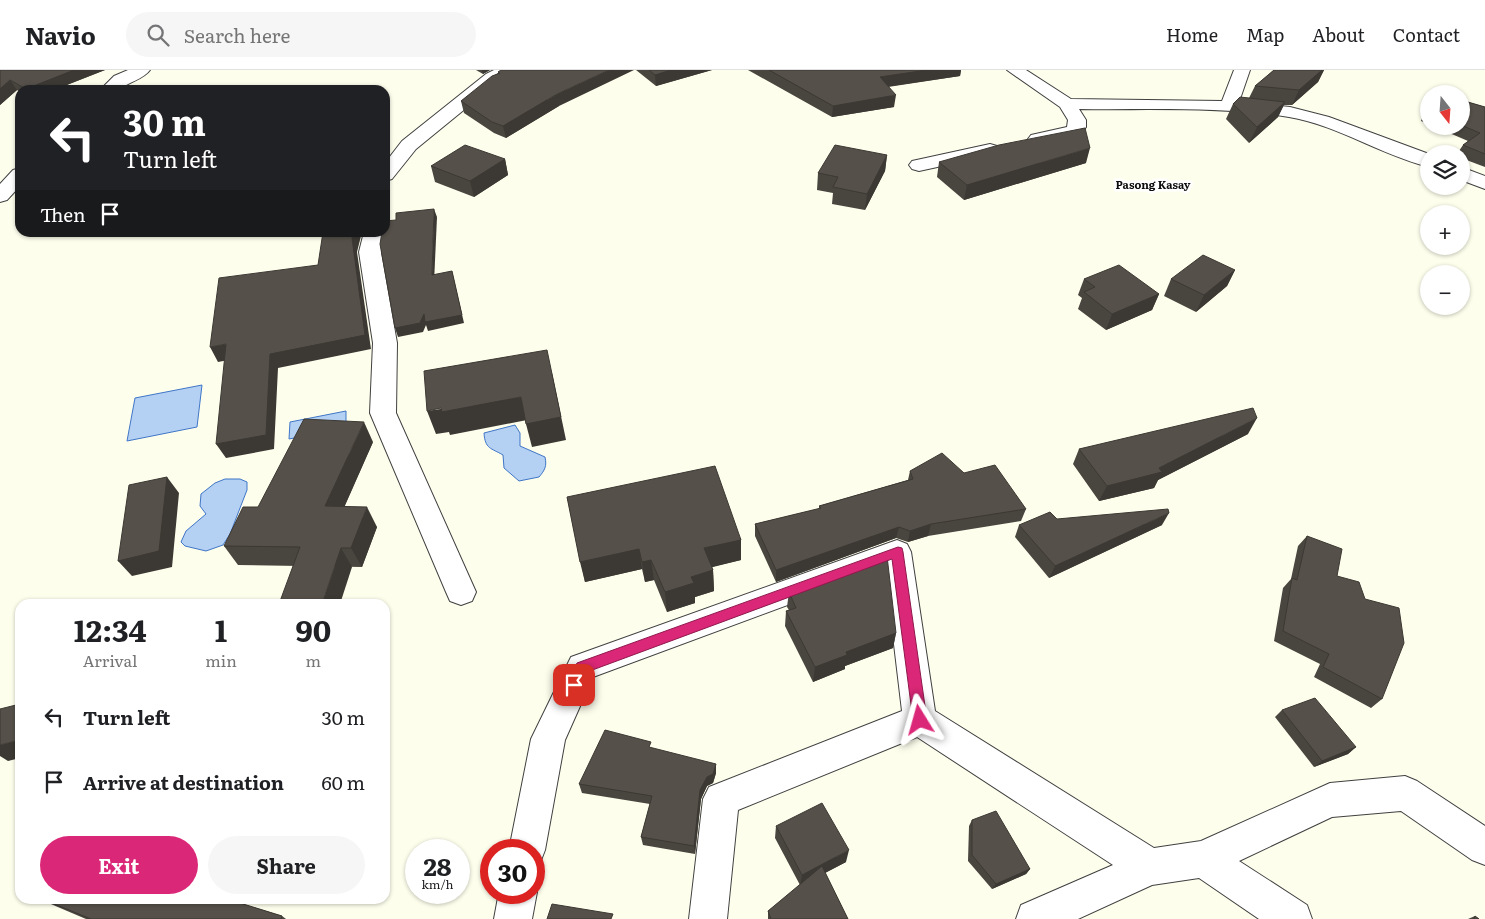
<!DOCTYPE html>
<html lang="en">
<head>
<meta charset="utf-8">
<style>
	:root { --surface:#fff; --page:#f6f6f6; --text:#202124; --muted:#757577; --line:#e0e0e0; --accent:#db2777 }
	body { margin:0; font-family:Literata,serif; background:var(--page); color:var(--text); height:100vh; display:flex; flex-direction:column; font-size:19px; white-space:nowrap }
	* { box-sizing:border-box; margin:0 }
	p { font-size:16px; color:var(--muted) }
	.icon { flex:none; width:28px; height:28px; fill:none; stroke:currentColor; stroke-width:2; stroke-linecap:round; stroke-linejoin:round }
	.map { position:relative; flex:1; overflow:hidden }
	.drawer { position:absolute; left:15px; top:529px; width:375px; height:305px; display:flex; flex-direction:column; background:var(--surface); border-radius:15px; box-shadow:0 1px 4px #0004 }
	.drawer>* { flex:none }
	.top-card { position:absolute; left:15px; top:15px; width:375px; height:152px; border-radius:15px; box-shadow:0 1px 4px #0004; background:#202124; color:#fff; overflow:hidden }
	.needle { width:32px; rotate:163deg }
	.controls { position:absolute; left:1420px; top:15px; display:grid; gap:10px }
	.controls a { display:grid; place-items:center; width:50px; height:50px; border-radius:50%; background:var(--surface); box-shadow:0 1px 4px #0004; font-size:25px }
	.speed { position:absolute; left:405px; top:769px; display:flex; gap:10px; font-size:25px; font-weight:700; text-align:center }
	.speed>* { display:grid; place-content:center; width:65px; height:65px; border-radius:50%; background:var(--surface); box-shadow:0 1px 4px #0004; line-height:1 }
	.speed small { font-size:12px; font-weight:400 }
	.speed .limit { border:8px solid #d22; background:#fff; color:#111 }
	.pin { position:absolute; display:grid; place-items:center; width:42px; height:42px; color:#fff; margin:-21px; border-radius:10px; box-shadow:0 2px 8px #0006 }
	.me { position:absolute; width:55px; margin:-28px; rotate:352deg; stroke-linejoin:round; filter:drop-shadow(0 0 4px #0008) }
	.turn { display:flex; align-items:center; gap:18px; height:105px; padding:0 25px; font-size:22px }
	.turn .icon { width:65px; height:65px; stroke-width:2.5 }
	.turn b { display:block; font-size:35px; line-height:42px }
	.then { display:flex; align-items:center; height:48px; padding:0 25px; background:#0003; gap:10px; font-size:19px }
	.eta { display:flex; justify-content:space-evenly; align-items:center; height:85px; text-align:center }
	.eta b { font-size:30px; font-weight:700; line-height:35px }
	.primary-button { display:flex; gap:10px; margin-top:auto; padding:10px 25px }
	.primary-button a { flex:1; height:58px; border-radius:30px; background:var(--accent); color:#fff; font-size:20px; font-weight:700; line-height:58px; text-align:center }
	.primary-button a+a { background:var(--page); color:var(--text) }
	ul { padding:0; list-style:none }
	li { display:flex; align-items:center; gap:15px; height:65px; padding:0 25px }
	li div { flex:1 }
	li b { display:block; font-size:19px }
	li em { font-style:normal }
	header { display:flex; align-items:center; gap:30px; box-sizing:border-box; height:70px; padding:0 25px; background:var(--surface); border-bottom:1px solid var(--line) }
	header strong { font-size:24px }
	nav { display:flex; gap:28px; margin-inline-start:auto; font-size:18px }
	.search { width:350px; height:45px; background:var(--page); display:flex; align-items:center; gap:12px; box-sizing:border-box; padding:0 18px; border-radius:28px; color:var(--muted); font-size:19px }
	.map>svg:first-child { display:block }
	.water { fill:#b4d0f3; stroke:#3f76c7 }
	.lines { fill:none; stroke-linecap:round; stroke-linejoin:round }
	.minor-casing { stroke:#404040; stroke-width:2 }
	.minor { fill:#fff; fill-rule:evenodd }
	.wall { fill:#49453f }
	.shaded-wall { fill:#3c3833 }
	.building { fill:#555049; stroke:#3c3833 }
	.route { fill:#db2777; stroke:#8e194d }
	.labels { text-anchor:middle; stroke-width:5; stroke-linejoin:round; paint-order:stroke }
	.far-neighbourhood-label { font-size:11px; font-weight:bold; fill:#0d0d0d; stroke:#fff }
</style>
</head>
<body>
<header>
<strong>Navio</strong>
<div class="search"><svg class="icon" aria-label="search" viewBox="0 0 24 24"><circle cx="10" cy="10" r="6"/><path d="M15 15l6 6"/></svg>Search here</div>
<nav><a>Home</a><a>Map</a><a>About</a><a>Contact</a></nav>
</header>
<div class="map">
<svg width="1485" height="849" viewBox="0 0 1485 849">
	<rect width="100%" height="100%" fill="#fefeed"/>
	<!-- water -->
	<g class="water">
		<path d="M202,315L197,357L127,371L135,328Z"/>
		<path d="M346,341V358L289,369L290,352Z"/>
		<path d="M515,355L520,363V376L545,387C547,396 545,400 539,407L519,411L504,398L503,385C491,378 485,379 484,363Z"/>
		<path d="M225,409H240L247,412V420L230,464L223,475L206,481L185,476L181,472L186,461L206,444L200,436L201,424L215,413Z"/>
	</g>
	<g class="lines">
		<!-- minor casing -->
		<g class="minor-casing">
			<g id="minor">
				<path d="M128,0H150C144,9 128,12 119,20H100L114,6Z"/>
				<path d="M494,0H515L513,4L498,12L416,79L392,109L385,111V93L402,71L486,4Z"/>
				<path d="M1007,0H1026L1071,29L1222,31L1234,0H1250L1239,32L1290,37L1329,47L1429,84V97C1381,85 1337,55 1289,47C1220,36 1148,40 1079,39L1086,50V57L1079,65L1037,75L1031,73L1028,69L1031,65L1067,57L1068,50L1060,37Z"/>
				<path d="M990,74L997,76L999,80L997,84L919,101L912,99L909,95L912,91Z"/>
				<path d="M1461,97L1485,106V119L1461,110Z"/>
				<path d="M20,98V116L7,130L0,132V114L13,100Z"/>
				<path d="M364,162H384L381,182L397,273L396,343L476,522L472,531L461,535L450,531L446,522L370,343L373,273L359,182Z"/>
				<path d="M897,470L907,474L911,482L935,641L1154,778L1201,771L1330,713L1405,706L1417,711L1485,756V795L1472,790L1401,741L1332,747L1239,791L1307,835L1312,849H1259L1199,808L1152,815L1078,849H1016L1021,835L1113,795L917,667L738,740L727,849H689L703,729L709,717L902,641L885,499L593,607L565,670L545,780L540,793L534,796V780H509L531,669L571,587Z"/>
				<path d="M534,815L537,822L532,849H494L499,822H534Z"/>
			</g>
		</g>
		<!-- minor -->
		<use href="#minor" class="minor"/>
	</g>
	<!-- wall -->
	<g class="wall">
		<path d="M0,0H105L54,20H20V22L17,20L0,35Z"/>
		<path d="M476,0H490L483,4Z"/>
		<path d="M636,0H712L656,16Z"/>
		<path d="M748,0H961L960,6L888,17L894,37L832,47Z"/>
		<path d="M1274,0H1324L1318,12L1292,35H1284L1278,47L1249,73L1226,49L1233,34L1249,28L1255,16Z"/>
		<path d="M498,2L559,36L506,68L494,63L464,43L461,31L498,3Z"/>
		<path d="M1461,30L1485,37V97L1461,88V84H1457L1463,75L1468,71L1433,56H1461Z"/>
		<path d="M1429,31V54L1421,51Z"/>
		<path d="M887,85L885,101L865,140L832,134L833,123L817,120L818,103Z"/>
		<path d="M505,89L508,105L474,127L435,112L431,96Z"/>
		<path d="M939,92L1086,93L964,130L937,107Z"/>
		<path d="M1235,200L1227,216L1196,242L1164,226L1171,209Z"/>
		<path d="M1084,209L1159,224L1152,240L1106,260L1078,239L1082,228L1078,225Z"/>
		<path d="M1248,364L1158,410L1154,418L1099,431L1073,394L1079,379Z"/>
		<path d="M373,372L344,437L377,457L362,497L238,495L224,476L258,437Z"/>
		<path d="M910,401L964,403L1026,439L1021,451L928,466L908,472L896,468L776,512L755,466V454L819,439V436L908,410Z"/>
		<path d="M567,427L741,470V490L711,497L713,500L714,521L695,527V533L667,542L654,510L645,512L642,499L585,512Z"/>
		<path d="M1057,449L1162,455L1049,508L1015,467L1019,455Z"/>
		<path d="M1307,466L1337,506L1382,629L1371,638L1314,607L1320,594L1274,571L1283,518L1291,509L1298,476Z"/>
		<path d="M789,522L896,563L893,578L845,596V599L813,612L785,556L786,541L789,540L787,537Z"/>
		<path d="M1282,640L1356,677L1348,684L1314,697L1275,647Z"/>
		<path d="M652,678L716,703L713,713L707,716L701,729L695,784L643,775L641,767L650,734L582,723L579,714Z"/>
		<path d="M972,750L1030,799L1026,804L992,819L968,791L969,756Z"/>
		<path d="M776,756L846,792L825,803L848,849H768V841L800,815L775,768Z"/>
		<path d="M39,829H227L282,846L286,849H86Z"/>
		<path d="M1475,846L1479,849H1468Z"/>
	</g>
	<!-- shaded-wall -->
	<g class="shaded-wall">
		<path d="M74,0H105L54,20H26V19Z"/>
		<path d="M482,0H490L483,4Z"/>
		<path d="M609,0H634L559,36L506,68L503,56L557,24Z"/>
		<path d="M671,0H712L656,16L655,5Z"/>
		<path d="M927,0H961L960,6L878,18L880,7Z"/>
		<path d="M1322,0H1324L1318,12L1292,35L1299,20Z"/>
		<path d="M10,10L17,20L0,35V19Z"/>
		<path d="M896,25L894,37L832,47L833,36Z"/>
		<path d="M1285,32L1278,47L1249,73L1257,57Z"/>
		<path d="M1090,78L1086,93L964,130L967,115Z"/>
		<path d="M887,85L885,101L865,140L867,124Z"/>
		<path d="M505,89L508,105L474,127L470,111Z"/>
		<path d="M434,139L437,147L434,213L432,205Z"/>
		<path d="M353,162H362L357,182L371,279L278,298L274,379L226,388L216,374L270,284L352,168Z"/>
		<path d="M1235,200L1227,216L1196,242L1204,225Z"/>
		<path d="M452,201L464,253L428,261L426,255L423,262L398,267L395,258L424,244Z"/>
		<path d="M1159,224L1152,240L1106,260L1112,244Z"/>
		<path d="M226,274L234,289L218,292L210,277Z"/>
		<path d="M552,303L566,370L532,377L526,354Z"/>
		<path d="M521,327L527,350L450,365L449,362L436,364L427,341Z"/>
		<path d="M1257,348L1248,364L1158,410L1154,418L1099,431L1107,416L1159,398Z"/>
		<path d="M364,352L373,372L336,456L325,436Z"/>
		<path d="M167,407L179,423L172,497L132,506L118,491Z"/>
		<path d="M367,437L377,457L362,497L351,478Z"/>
		<path d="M1169,443L1162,455L1049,508L1055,496Z"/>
		<path d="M931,454L928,466L908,472L910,461Z"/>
		<path d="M899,457L896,468L776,512V500Z"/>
		<path d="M741,470V490L705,499L704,478Z"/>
		<path d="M341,478L352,497L340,534H322Z"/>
		<path d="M639,479L642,499L585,512L580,492Z"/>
		<path d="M651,490L654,510L645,512L642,492Z"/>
		<path d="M713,500L714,521L695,527V533L667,542L665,522L691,507Z"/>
		<path d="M896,563L893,578L845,596V599L813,612L815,597L846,582Z"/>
		<path d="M20,670V688L8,691L0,686V675Z"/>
		<path d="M1356,677L1348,684L1314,697L1322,691Z"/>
		<path d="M716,694V703L713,713L707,716L701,729L695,784L694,776L700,720L707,707Z"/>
		<path d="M849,780L846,792L800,816L802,805Z"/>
		<path d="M1030,799L1026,804L992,819L996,814Z"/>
	</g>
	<!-- building -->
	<g class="building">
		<path d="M0,0H74L26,19L10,10L0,19Z"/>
		<path d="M501,0H609L557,24L503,56L492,52L461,31L492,6L500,3L498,2Z"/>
		<path d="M649,0H671L655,5Z"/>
		<path d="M769,0H927L880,7L896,25L833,36Z"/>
		<path d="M1274,0H1322L1299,20L1255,16Z"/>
		<path d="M1240,27L1285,32L1257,57L1233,34Z"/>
		<path d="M1461,30L1485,37V84L1463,75L1480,63L1461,55Z"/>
		<path d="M1085,58L1090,78L967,115L939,92L999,75Z"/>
		<path d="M465,75L505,89L470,111L431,96Z"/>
		<path d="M835,75L887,85L867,124L833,117L838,107L818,103Z"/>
		<path d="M434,139L432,205L452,201L462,245L425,252L424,244L420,253L395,258L380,174L382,162H385V151L396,150V143Z"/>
		<path d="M323,162H353L352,168L365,265L270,284L266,365L216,374L226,274L210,277L219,208L318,195Z"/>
		<path d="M1203,185L1235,200L1204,225L1171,209Z"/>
		<path d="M1119,195L1159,224L1112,244L1084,222L1095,217L1084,209Z"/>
		<path d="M547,280L561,347L526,354L521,327L442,342L441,338L427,341L424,301Z"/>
		<path d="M1253,338L1257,348L1159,398L1162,402L1107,416L1079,379Z"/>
		<path d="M304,349L364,352L325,436L367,437L351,478H341L322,534H279L300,477L224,476L243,437H258Z"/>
		<path d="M942,383L964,403L995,395L1026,439L931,454L910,461L899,457L776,500L755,454L821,438L819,436L913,409L910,401Z"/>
		<path d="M715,396L741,470L704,478L713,500L691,507L694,513L665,522L651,490L642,492L639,479L580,492L567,427Z"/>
		<path d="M167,407L159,481L118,491L129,415Z"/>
		<path d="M1168,439L1169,443L1055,496L1019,455L1050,442L1057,449Z"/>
		<path d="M1307,466L1342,479L1337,506L1359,512L1365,529L1399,538L1404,573L1382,629L1323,597L1329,584L1283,561L1292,508L1297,510Z"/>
		<path d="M887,486L896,563L846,582L847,585L815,597L786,541L796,538L789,522Z"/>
		<path d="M1315,628L1356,677L1322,691L1282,640Z"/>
		<path d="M20,634V670L0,675V639Z"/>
		<path d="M605,660L651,672L649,677L716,694L713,704L707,707L700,720L694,776L641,767L652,726L579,714Z"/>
		<path d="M822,733L849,780L802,805L776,756Z"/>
		<path d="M996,741L1030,799L996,814L972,785V750Z"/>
		<path d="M822,796L848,849H771L768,841Z"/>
		<path d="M42,829H227L282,846L281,849H91Z"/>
		<path d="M552,834L613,844L611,849H547Z"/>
		<path d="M1475,846L1479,849H1474Z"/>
	</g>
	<!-- route -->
	<path class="route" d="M898,477L902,478L903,482L927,650L925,654L920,656L915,654L913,650L892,489L587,602L578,620L574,621L569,620L567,615L577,593Z"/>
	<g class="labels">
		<!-- far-neighbourhood labels -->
		<g class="far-neighbourhood-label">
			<text x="1153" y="119">Pasong Kasay</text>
		</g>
	</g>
</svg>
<div class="controls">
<a><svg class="needle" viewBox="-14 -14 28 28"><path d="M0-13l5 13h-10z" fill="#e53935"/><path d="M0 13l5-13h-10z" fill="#757577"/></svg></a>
<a><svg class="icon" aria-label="layers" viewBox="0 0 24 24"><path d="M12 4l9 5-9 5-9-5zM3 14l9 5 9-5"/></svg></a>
<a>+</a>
<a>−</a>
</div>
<div class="speed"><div>28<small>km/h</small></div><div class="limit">30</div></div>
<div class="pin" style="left:574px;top:615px;background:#d93025"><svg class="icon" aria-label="arrive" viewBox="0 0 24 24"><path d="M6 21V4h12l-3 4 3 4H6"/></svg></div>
<svg class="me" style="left:920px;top:650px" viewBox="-20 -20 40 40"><path d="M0-17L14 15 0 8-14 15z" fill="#db2777" stroke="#fff" stroke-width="4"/></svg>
<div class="top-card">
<div class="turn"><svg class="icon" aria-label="left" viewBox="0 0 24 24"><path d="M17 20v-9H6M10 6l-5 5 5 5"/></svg><div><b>30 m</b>Turn left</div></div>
<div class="then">Then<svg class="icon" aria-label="arrive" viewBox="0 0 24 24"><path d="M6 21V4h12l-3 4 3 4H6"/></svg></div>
</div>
<section class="drawer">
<div class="eta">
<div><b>12:34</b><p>Arrival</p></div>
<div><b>1</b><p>min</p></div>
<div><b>90</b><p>m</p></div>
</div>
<ul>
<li><svg class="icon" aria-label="left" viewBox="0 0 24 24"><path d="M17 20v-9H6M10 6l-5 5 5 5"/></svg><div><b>Turn left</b></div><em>30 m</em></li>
<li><svg class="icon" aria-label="arrive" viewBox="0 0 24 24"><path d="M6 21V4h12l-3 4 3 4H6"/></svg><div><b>Arrive at destination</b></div><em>60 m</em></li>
</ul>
<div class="primary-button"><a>Exit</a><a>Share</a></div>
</section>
</div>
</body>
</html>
